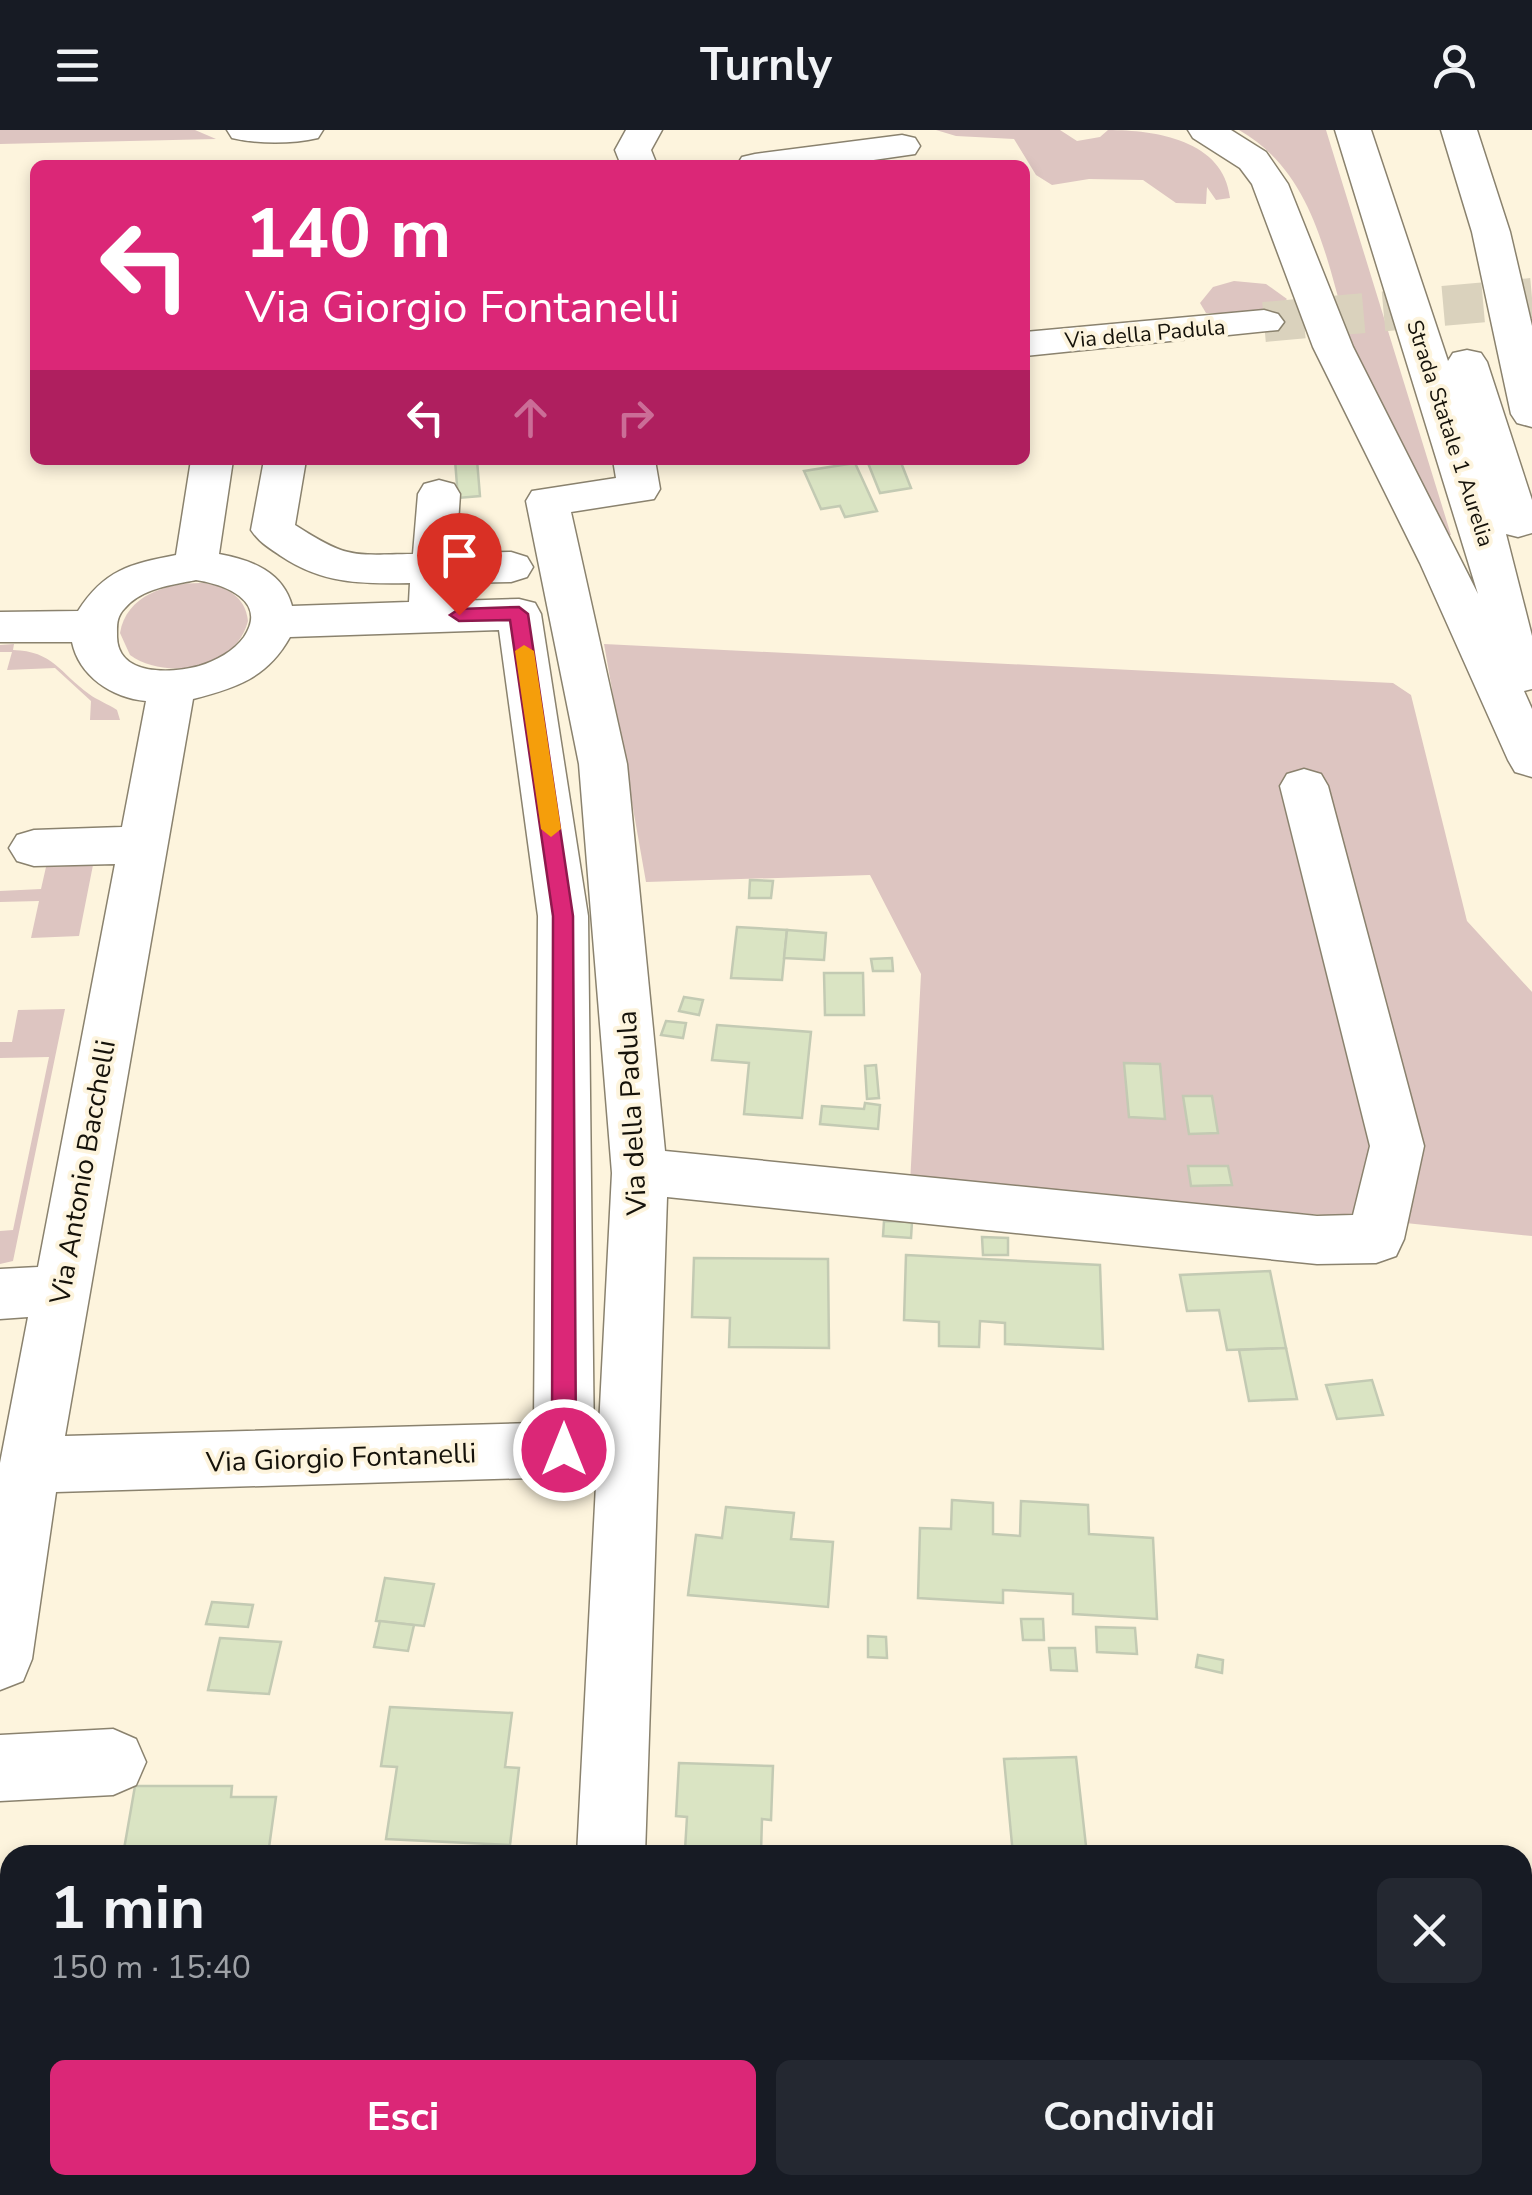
<!DOCTYPE html>
<html lang="it">
<head>
<meta charset="utf-8">
<style>
	:root { --surface:#171b24; --page:#242831; --text:#f1f3f6; --muted:#9ea1a6; --accent:#db2777 }
	body { margin:0; font-family:"Nunito Sans",sans-serif; background:var(--page); color:var(--text); height:100vh; display:flex; flex-direction:column; font-size:38px; white-space:nowrap }
	* { box-sizing:border-box; margin:0 }
	p { font-size:32px; color:var(--muted) }
	.icon { flex:none; width:55px; height:55px; fill:none; stroke:currentColor; stroke-width:2; stroke-linecap:round; stroke-linejoin:round }
	.map { position:relative; flex:1; overflow:hidden }
	.panel { position:absolute; left:0px; top:1715px; width:1532px; height:350px; display:flex; flex-direction:column; background:var(--surface); border-radius:30px 30px 0 0; box-shadow:0 5px 15px #0003 }
	.panel>* { flex:none }
	.guide { position:absolute; left:30px; top:30px; width:1000px; height:305px; border-radius:15px; box-shadow:0 5px 15px #0003; background:#db2777; color:#fff; overflow:hidden }
	.pin { position:absolute; display:grid; place-items:center; width:85px; height:85px; color:#fff; margin:-102px -42px; border-radius:50% 50% 50% 0; rotate:-45deg; box-shadow:0 0 10px #0007 }
	.pin .icon { rotate:45deg }
	.me { position:absolute; width:110px; margin:-55px; rotate:0deg; stroke-linejoin:round; filter:drop-shadow(0 0 8px #0008) }
	.turn { display:flex; align-items:center; gap:35px; height:210px; padding:0 50px; font-size:45px }
	.turn .icon { width:130px; height:130px; stroke-width:2.5 }
	.turn b { display:block; font-size:70px; line-height:85px }
	.lanes { display:flex; align-items:center; height:95px; padding:0 50px; background:#0003; justify-content:center; gap:50px; direction:ltr }
	.lanes .off { opacity:.35 }
	.round { display:grid; place-items:center; flex:none; width:105px; height:105px; border-radius:15px; background:var(--page) }
	.overview { display:flex; align-items:center; justify-content:space-between; height:170px; padding:0 50px }
	h1 { font-size:60px; font-weight:700; line-height:75px }
	.primary-button { display:flex; gap:20px; margin-top:auto; padding:20px 50px }
	.primary-button a { flex:1; height:115px; border-radius:15px; background:var(--accent); color:#fff; font-size:40px; font-weight:700; line-height:115px; text-align:center }
	.primary-button a+a { background:var(--page); color:var(--text) }
	header { display:flex; justify-content:space-between; align-items:center; height:130px; padding:0 50px; background:var(--surface); font-size:45px; font-weight:700 }
	.map>svg:first-child { display:block }
	.green { fill:#ddc5c1 }
	.building { fill:#dae4c3; stroke:#c3cab3; stroke-width:2.5 }
	.lines { fill:none; stroke-linecap:round; stroke-linejoin:round }
	.minor-tunnel { stroke:#dad2bd; stroke-width:40; stroke-dasharray:40 20; stroke-linecap:butt }
	.minor-casing { stroke:#8a826e; stroke-width:3 }
	.highway-casing { stroke:#8a826e; stroke-width:3 }
	.minor { fill:#fff; fill-rule:evenodd }
	.highway { fill:#fff; fill-rule:evenodd }
	.route { fill:#db2777; stroke:#8e194d; stroke-width:2.5 }
	.slow { fill:#f59e0b }
	.labels { text-anchor:middle; stroke-width:8; stroke-linejoin:round; paint-order:stroke }
	.far-street-label { font-size:22px; fill:#15120a; stroke:#fdf4dd }
	.street-label { font-size:28px; fill:#15120a; stroke:#fdf4dd }
</style>
</head>
<body>
<header><svg class="icon" aria-label="menu" viewBox="0 0 24 24"><path d="M4 6h16M4 12h16M4 18h16"/></svg>Turnly<svg class="icon" aria-label="person" viewBox="0 0 24 24"><circle cx="12" cy="8" r="4"/><path d="M4 21q1-7 8-7t8 7"/></svg></header>
<div class="map">
<svg width="1532" height="2065" viewBox="0 0 1532 2065">
	<rect width="100%" height="100%" fill="#fdf4dd"/>
	<!-- green -->
	<g class="green">
		<path d="M0,0H195L216,9L0,14Z"/>
		<path d="M936,0H1060L1077,11L1100,7L1108,0C1155,0 1224,10 1230,68L1216,70L1207,57L1206,74L1176,73L1143,50L1089,49L1052,55L1036,45L1014,9L956,6Z"/>
		<path d="M1239,0H1326L1451,405H1442C1417,355 1388,306 1366,254C1328,167 1330,52 1239,0Z"/>
		<path d="M1234,151L1266,154L1287,169L1273,183H1206L1200,173L1213,157Z"/>
		<path d="M204,453C227,457 245,466 248,491C236,539 166,551 130,525L120,503C126,464 170,452 204,453Z"/>
		<path d="M14,514L13,520C53,521 60,543 89,564C97,570 108,574 117,580L120,590H90L91,571L55,538L7,540L12,522H0V515Z"/>
		<path d="M604,514L1393,553L1411,565L1467,791L1532,862V1106L1338,1086L910,1054L921,844L870,745L646,752Z"/>
		<path d="M93,735L79,806L31,808L39,771L0,772V761L41,759L46,737Z"/>
		<path d="M65,879L13,1131L0,1134V1101L13,1100L49,927L0,928V912H12L18,880Z"/>
	</g>
	<!-- building -->
	<g class="building">
		<path d="M455,330H477L480,366L458,368Z"/>
		<path d="M900,330L911,358L880,363L868,333Z"/>
		<path d="M855,333L877,381L845,387L840,376L821,379L804,341Z"/>
		<path d="M750,750L773,751L771,768H749Z"/>
		<path d="M737,797L787,800L782,850L731,848Z"/>
		<path d="M787,800L826,803L824,830L784,828Z"/>
		<path d="M892,828L893,841H873L871,829Z"/>
		<path d="M824,843H863L864,885H825Z"/>
		<path d="M684,867L703,870L699,885L679,881Z"/>
		<path d="M666,891L686,893L683,908L661,905Z"/>
		<path d="M717,895L811,902L802,988L744,984L749,933L712,930Z"/>
		<path d="M1124,933L1160,934L1165,989L1129,987Z"/>
		<path d="M876,935L879,968L867,969L865,936Z"/>
		<path d="M1183,966H1212L1218,1003L1189,1004Z"/>
		<path d="M865,973L880,975L878,999L820,994L822,976L864,979Z"/>
		<path d="M1188,1036H1228L1232,1055L1191,1056Z"/>
		<path d="M884,1091L912,1092L911,1108L883,1106Z"/>
		<path d="M982,1107L1008,1108V1125H983Z"/>
		<path d="M906,1125L1100,1135L1103,1219L1005,1214V1193L980,1191L979,1217L939,1216V1192L904,1190Z"/>
		<path d="M694,1128L828,1129L829,1218L729,1217L730,1188L692,1187Z"/>
		<path d="M1270,1141L1286,1218L1227,1220L1219,1180L1187,1181L1180,1145Z"/>
		<path d="M1286,1218L1297,1269L1249,1271L1239,1220Z"/>
		<path d="M1372,1250L1383,1285L1337,1289L1326,1255Z"/>
		<path d="M952,1370L993,1373V1404L1020,1406L1021,1371L1088,1375L1089,1404L1153,1408L1157,1489L1073,1484V1464L1003,1460V1473L918,1468L920,1398L951,1399Z"/>
		<path d="M726,1377L794,1383L791,1409L833,1412L828,1477L688,1465L696,1405L722,1408Z"/>
		<path d="M385,1448L434,1454L424,1496L376,1491Z"/>
		<path d="M212,1472L253,1475L248,1497L206,1494Z"/>
		<path d="M1021,1489H1043L1044,1510H1023Z"/>
		<path d="M380,1491L414,1495L408,1521L374,1517Z"/>
		<path d="M1096,1497L1135,1498L1137,1524L1097,1522Z"/>
		<path d="M868,1506L886,1507L887,1528L868,1527Z"/>
		<path d="M220,1508L281,1512L269,1564L208,1560Z"/>
		<path d="M1049,1518H1075L1077,1541L1051,1540Z"/>
		<path d="M1198,1525L1223,1530L1222,1543L1196,1537Z"/>
		<path d="M390,1577L512,1583L505,1637L519,1638L510,1715L386,1709L397,1637L381,1636Z"/>
		<path d="M1076,1627L1087,1725H1013L1004,1629Z"/>
		<path d="M679,1633L773,1636L771,1690L762,1689L761,1722L685,1720L687,1687L676,1686Z"/>
		<path d="M135,1656H232L231,1667H276L268,1725H123Z"/>
		<path d="M1358,2055H1406L1408,2062L1360,2061Z"/>
	</g>
	<g class="lines">
		<!-- minor-tunnel -->
		<path class="minor-tunnel" d="M1264,192L1532,168"/>
		<!-- minor casing -->
		<g class="minor-casing">
			<g id="minor">
				<path d="M227,0H323L318,8C292,14 258,14 232,8Z"/>
				<path d="M626,0H662L651,20L657,35H621L615,20Z"/>
				<path d="M902,5L915,8L920,16L915,24L839,35H737L742,27L755,24Z"/>
				<path d="M1264,180L1278,184L1284,192L1278,200L1025,226V202Z"/>
				<path d="M191,330H233L219,424C252,430 283,442 292,476L409,472L410,453C361,454 323,454 281,426C269,418 259,412 251,400L264,330H306L295,395C348,429 351,425 413,424L418,364L424,354L439,350L454,354L460,364L456,423L511,422L527,427L533,437L527,447L511,452L455,453L453,471L519,469L535,473L541,484L588,786L594,1320L585,1339L564,1347L56,1362L32,1529L23,1551L0,1560V1333L28,1187L0,1189V1139L38,1137L115,734L34,736L17,731L9,718L17,705L34,700L122,697L146,571C112,568 79,546 72,512H0V482L78,481C104,440 130,434 176,425ZM196,450C223,454 269,470 244,507C234,521 216,531 199,536C172,543 118,547 117,507C117,495 116,487 125,478C142,458 172,455 196,450ZM499,500L538,786L534,1293L65,1306L193,569C236,558 267,548 290,507Z"/>
				<path d="M613,330H655L660,359L654,369L571,382L627,634L665,1021L1317,1086L1353,1085L1370,1016L1280,656L1287,644L1304,639L1321,644L1328,656L1424,1016L1404,1109L1396,1126L1376,1133L1317,1134L667,1067L645,1725H577L612,1043L579,634L526,371L532,361L616,348Z"/>
				<path d="M113,1599L136,1609L146,1632L136,1655L113,1665L0,1671V1605Z"/>
				<path d="M0,2008L10,2009V2055H43L39,2065H0Z"/>
				<path d="M104,2055H325L329,2065H108Z"/>
				<rect x="553" y="2055" width="74" height="10"/>
			</g>
		</g>
		<!-- highway casing -->
		<g class="highway-casing">
			<g id="highway">
				<path d="M1188,0H1231L1266,22L1288,54L1353,217L1478,464L1335,0H1371L1448,231L1453,223L1467,220L1481,223L1487,232L1532,370V403L1518,407L1506,404L1532,506V559L1524,561L1532,579V647L1515,642L1508,630L1420,433L1313,217L1252,54L1240,38L1193,8Z"/>
				<path d="M1441,0H1477L1510,102L1532,196V297L1517,293L1511,284L1472,102Z"/>
			</g>
		</g>
		<!-- minor -->
		<use href="#minor" class="minor"/>
		<!-- highway -->
		<use href="#highway" class="highway"/>
	</g>
	<!-- route -->
	<path class="route" d="M519,477L528,484L573,786L576,1320L573,1328L564,1332L555,1328L552,1320L553,786L510,490L459,491L450,485L459,479Z"/>
	<!-- slow -->
	<path class="slow" d="M524,515L534,521L561,699L551,707L541,699L515,521Z"/>
	<g class="labels">
		<!-- far-street labels -->
		<g class="far-street-label">
			<text transform="translate(1145 203) rotate(-5)" y="8">Via della Padula</text>
			<text transform="translate(1451 303) rotate(72)" y="8">Strada Statale 1 Aurelia</text>
		</g>
		<!-- street labels -->
		<g class="street-label">
			<text transform="translate(631 983) rotate(-93)" y="10">Via della Padula</text>
			<text transform="translate(82 1042) rotate(-80)" y="10">Via Antonio Bacchelli</text>
			<text transform="translate(341 1327) rotate(-2)" y="10">Via Giorgio Fontanelli</text>
		</g>
	</g>
</svg>
<div class="pin" style="left:459px;top:485px;background:#d93025"><svg class="icon" aria-label="arrive" viewBox="0 0 24 24"><path d="M6 21V4h12l-3 4 3 4H6"/></svg></div>
<svg class="me" style="left:564px;top:1320px" viewBox="-20 -20 40 40"><circle r="17" fill="#db2777" stroke="#fff" stroke-width="3"/><path d="M0-11L8 9 0 5-8 9z" fill="#fff"/></svg>
<div class="guide">
<div class="turn"><svg class="icon" aria-label="left" viewBox="0 0 24 24"><path d="M17 20v-9H6M10 6l-5 5 5 5"/></svg><div><b>140 m</b>Via Giorgio Fontanelli</div></div>
<div class="lanes"><svg class="icon" aria-label="left" viewBox="0 0 24 24"><path d="M17 20v-9H6M10 6l-5 5 5 5"/></svg><svg class="icon off" aria-label="ahead" viewBox="0 0 24 24"><path d="M12 20V5M6 11l6-6 6 6"/></svg><svg class="icon off" aria-label="right" viewBox="0 0 24 24"><path d="M7 20v-9h11M14 6l5 5-5 5"/></svg></div>
</div>
<section class="panel">
<div class="overview"><div><h1>1 min</h1><p>150 m · 15:40</p></div><a class="round"><svg class="icon" aria-label="close" viewBox="0 0 24 24"><path d="M6 6l12 12M18 6L6 18"/></svg></a></div>
<div class="primary-button"><a>Esci</a><a>Condividi</a></div>
</section>
</div>
</body>
</html>
